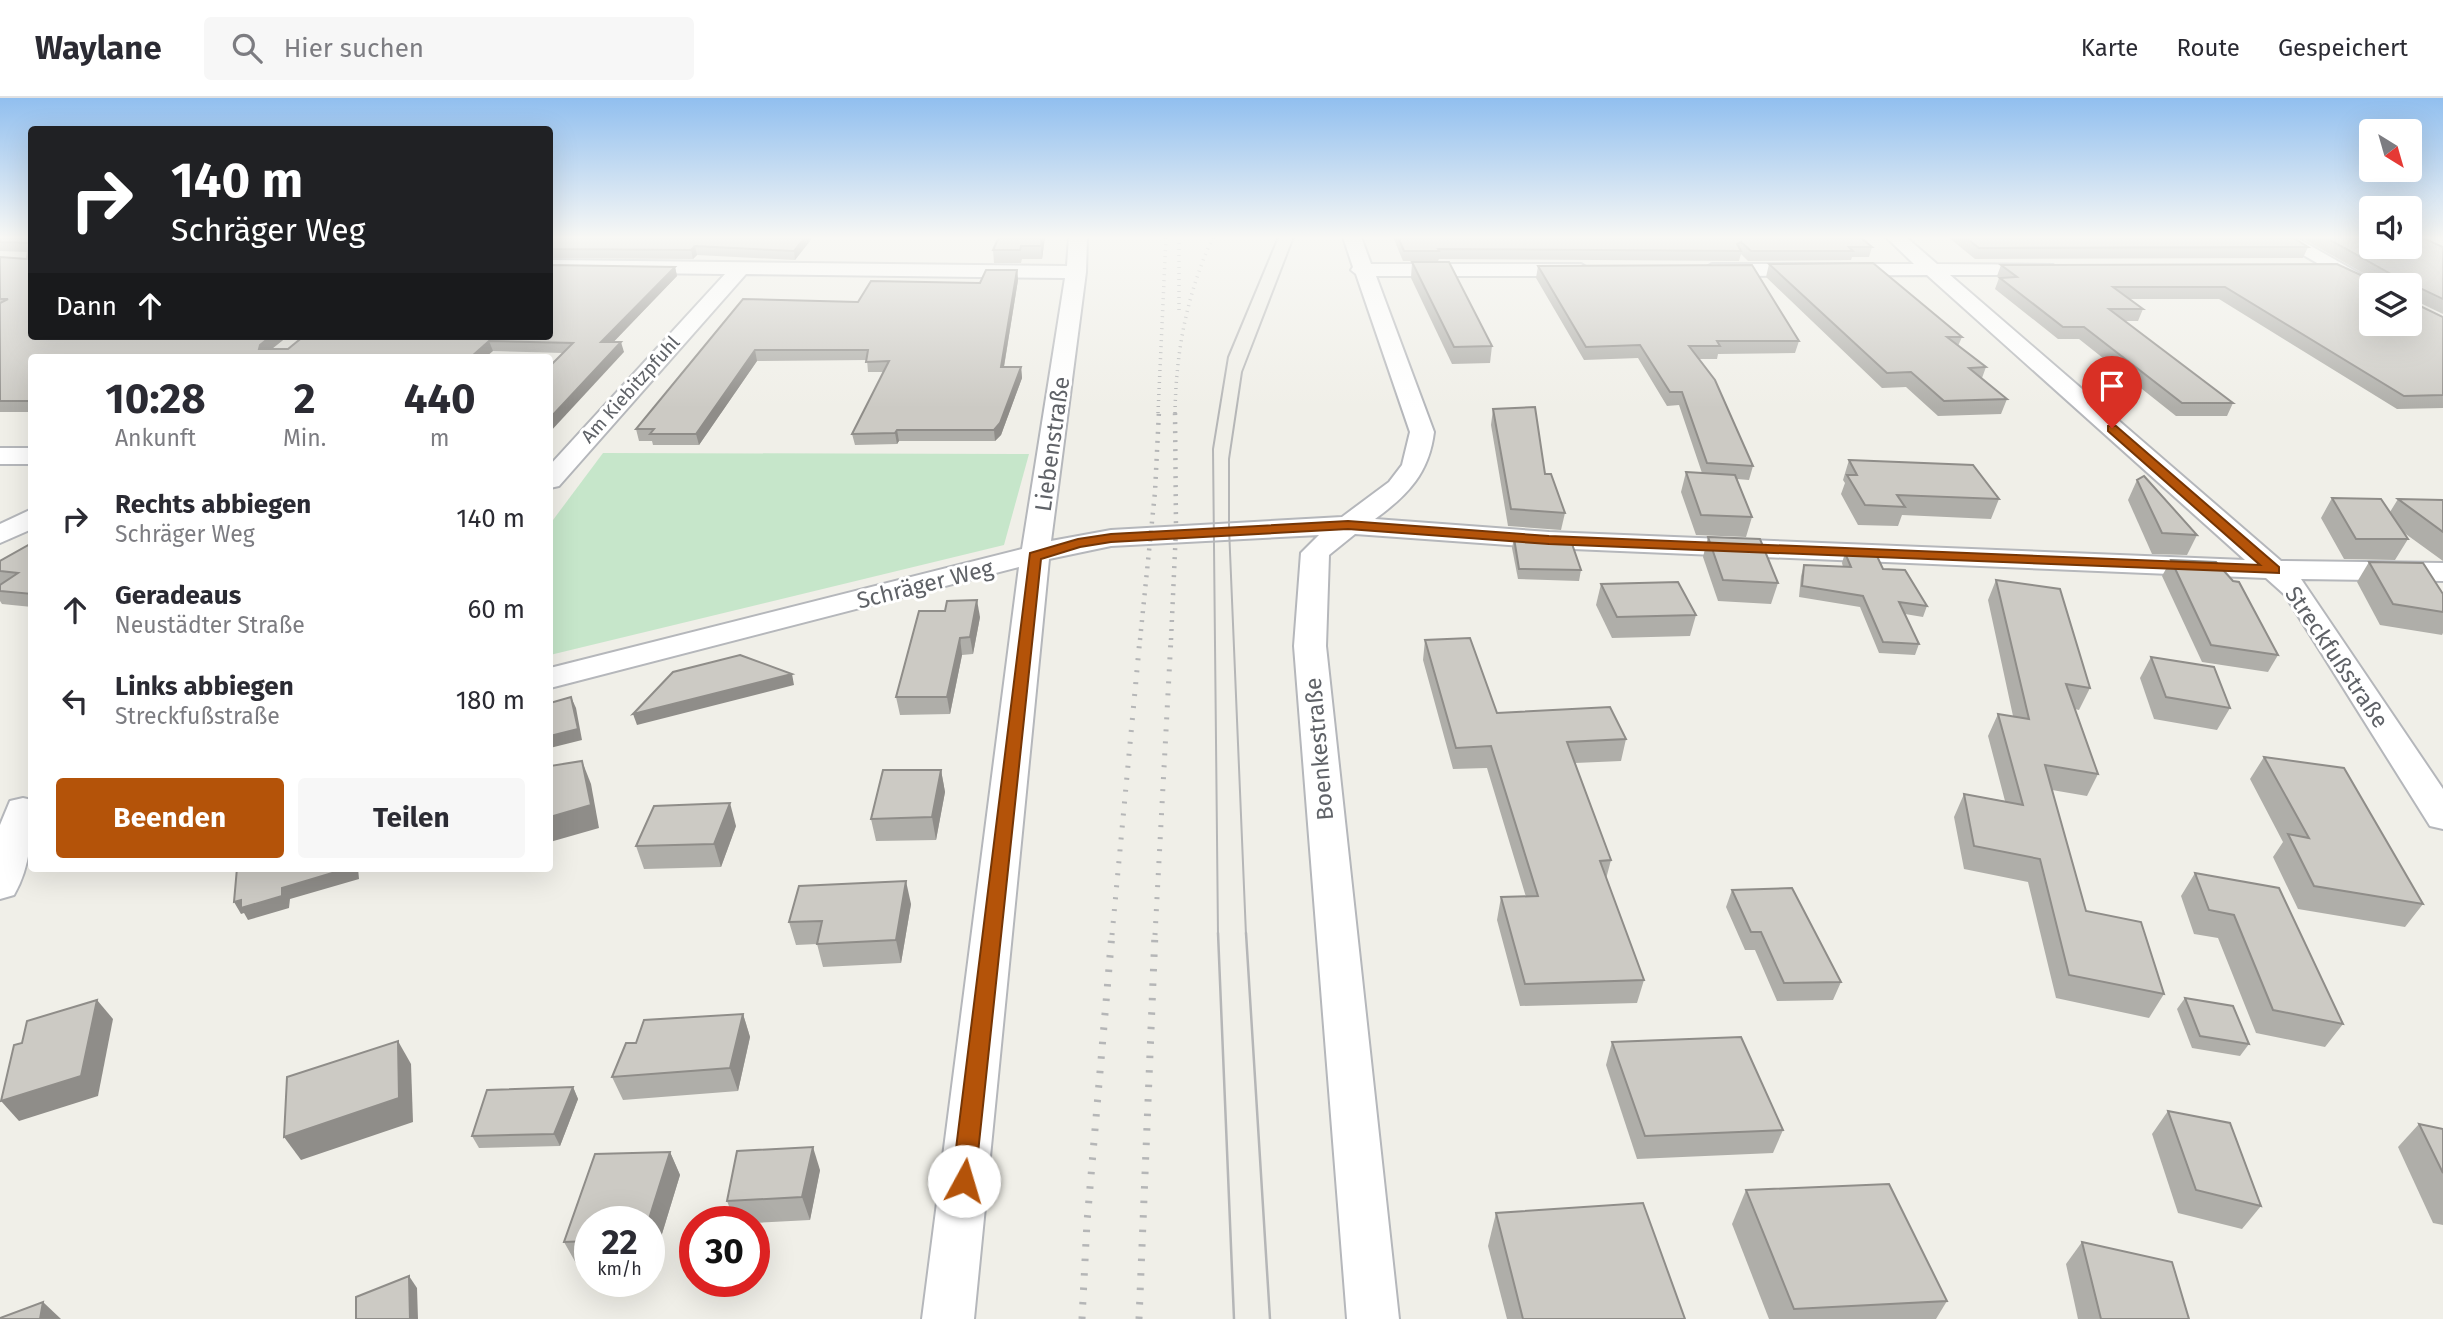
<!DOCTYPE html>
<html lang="de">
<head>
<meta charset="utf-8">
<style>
	:root { --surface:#fff; --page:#f7f7f7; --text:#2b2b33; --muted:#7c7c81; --line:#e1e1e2; --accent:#b45309 }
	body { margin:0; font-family:"Fira Sans",sans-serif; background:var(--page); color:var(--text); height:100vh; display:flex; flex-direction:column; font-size:26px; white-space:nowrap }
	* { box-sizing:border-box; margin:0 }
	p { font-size:23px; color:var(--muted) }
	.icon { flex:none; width:38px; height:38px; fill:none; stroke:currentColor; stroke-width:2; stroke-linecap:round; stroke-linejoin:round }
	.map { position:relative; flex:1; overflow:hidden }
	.panel { position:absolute; left:28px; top:256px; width:525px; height:518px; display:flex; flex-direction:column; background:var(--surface); border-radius:7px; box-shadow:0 7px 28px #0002 }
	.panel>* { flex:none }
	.top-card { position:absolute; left:28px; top:28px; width:525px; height:214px; border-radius:7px; box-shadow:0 7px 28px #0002; background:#202124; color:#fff; overflow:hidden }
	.needle { width:46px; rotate:143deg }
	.fabs { position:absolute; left:2359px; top:21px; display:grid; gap:14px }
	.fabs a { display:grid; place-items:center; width:63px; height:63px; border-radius:7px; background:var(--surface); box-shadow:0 7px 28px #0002; font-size:35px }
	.speed { position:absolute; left:574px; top:1108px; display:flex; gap:14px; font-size:35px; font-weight:700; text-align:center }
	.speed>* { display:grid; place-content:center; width:91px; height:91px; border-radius:50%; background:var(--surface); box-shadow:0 7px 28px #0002; line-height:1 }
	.speed small { font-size:18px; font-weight:400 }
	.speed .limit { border:10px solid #d22; background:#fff; color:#111 }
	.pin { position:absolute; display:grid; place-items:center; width:60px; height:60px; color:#fff; margin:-72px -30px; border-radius:50% 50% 50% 0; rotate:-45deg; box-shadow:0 0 7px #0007 }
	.pin .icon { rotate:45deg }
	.me { position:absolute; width:77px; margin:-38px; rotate:6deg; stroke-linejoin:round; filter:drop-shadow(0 0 5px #0008) }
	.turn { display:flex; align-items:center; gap:24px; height:147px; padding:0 28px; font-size:32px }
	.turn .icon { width:91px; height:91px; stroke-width:2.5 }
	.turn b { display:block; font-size:49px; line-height:60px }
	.then { display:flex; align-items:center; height:66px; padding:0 28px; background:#0003; gap:14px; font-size:26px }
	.eta { display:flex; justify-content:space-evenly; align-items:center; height:119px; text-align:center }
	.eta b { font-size:42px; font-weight:700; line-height:49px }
	.primary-button { display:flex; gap:14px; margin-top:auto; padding:14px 28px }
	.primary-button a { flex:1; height:80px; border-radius:7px; background:var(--accent); color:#fff; font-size:28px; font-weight:700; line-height:80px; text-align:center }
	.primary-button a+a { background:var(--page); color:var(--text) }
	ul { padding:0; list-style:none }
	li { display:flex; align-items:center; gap:21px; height:91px; padding:0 28px }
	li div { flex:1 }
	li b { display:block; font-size:26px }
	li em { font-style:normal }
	header { display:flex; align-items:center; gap:42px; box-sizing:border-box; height:98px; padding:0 35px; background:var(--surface); border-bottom:2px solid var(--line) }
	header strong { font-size:33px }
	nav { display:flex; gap:38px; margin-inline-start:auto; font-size:24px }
	.search { width:490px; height:63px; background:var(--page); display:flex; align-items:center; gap:18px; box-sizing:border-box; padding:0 24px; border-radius:7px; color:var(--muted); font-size:26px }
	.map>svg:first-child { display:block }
	.green { fill:#c6e6ca }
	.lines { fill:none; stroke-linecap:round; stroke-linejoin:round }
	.minor-casing { stroke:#b5b7bb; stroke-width:4 }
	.minor { fill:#fff; fill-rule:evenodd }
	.tram-far1 { stroke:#b5b6b7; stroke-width:2 }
	.tram { stroke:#b5b6b7; stroke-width:2.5 }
	.rail-far3 { stroke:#b5b6b7; stroke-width:3.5; stroke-dasharray:1 5; stroke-linecap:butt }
	.rail-far2 { stroke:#b5b6b7; stroke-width:4.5; stroke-dasharray:2 7; stroke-linecap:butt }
	.rail-far1 { stroke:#b5b6b7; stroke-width:5; stroke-dasharray:2 10; stroke-linecap:butt }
	.rail { stroke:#b5b6b7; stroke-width:7; stroke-dasharray:2.5 12; stroke-linecap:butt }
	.wall { fill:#afaea9 }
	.shaded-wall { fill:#8f8d89 }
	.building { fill:#cccac4; stroke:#8f8d89; stroke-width:2; fill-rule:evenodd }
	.route { fill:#b45309; stroke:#753606; stroke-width:2 }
	.labels { text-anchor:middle; stroke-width:6; stroke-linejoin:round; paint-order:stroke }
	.far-street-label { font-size:19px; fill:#5f6267; stroke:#fff }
	.street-label { font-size:23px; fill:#5f6267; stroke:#fff }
</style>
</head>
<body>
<header>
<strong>Waylane</strong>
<div class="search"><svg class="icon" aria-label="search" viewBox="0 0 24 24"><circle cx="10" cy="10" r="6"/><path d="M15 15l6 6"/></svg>Hier suchen</div>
<nav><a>Karte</a><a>Route</a><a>Gespeichert</a></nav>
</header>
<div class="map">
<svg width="2443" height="1221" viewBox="0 0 2443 1221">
	<rect width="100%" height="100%" fill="#f0efe8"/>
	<!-- green -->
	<path class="green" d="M603,355L1029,356L1004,447L550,557V426Z"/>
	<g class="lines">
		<!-- minor casing -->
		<g class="minor-casing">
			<g id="minor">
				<path d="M1069,139H1087L1086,174L1051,443L1111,432L1342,419L1389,384L1402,367L1410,334L1356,176L1351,172L1353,169L1343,139H1361L1371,166H1581L1591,172L1581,178H1376L1434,334C1429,375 1408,397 1375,421L1549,434L2245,462L1927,177L1712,178L1702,172L1712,166H1914L1886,139H1906L1937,166L2053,167L2056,171L2046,177H1950L2281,463L2443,465V483L2301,481L2443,691V731L2430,728L2285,497L2266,480L1549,450L1355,436L1329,457L1326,548L1399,1221H1347L1294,548L1301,455L1319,437L1111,448L1049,461L974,1221H922L1019,469L550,590V570L1022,451L1065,180L746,176L559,388L550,390V367L725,176L550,174V162L1067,168Z"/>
				<path d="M2272,139H2295L2380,187H2371V194L2364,192Z"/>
				<rect x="0" y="350" width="32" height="16"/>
				<path d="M32,411V431L0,445V426Z"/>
				<path d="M23,700L32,702C32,735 31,767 14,797L0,801V727L10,703Z"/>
			</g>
		</g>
		<!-- minor -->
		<use href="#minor" class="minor"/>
		<!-- tram-far1 -->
		<g class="tram-far1">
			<path d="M1218,837L1213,351L1228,259L1278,139"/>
			<path d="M1246,837L1229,430V361L1242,274L1294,139"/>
		</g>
		<!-- tram -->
		<g class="tram">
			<path d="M1218,835L1234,1221"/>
			<path d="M1246,835L1270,1221"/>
		</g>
		<!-- rail-far3 -->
		<g class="rail-far3">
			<path d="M1179,139V212"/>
			<path d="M1158,315L1166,139"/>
			<path d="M1175,315C1176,252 1187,196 1213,139"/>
		</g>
		<!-- rail-far2 -->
		<g class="rail-far2">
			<path d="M1140,542L1155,394L1159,313"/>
			<path d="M1171,542L1176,431L1175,313"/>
		</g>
		<!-- rail-far1 -->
		<g class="rail-far1">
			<path d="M1112,837L1140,540"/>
			<path d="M1155,837L1171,540"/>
		</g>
		<!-- rail -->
		<g class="rail">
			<path d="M1082,1221L1087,1124L1112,835"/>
			<path d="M1139,1221L1155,835"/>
		</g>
	</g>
	<!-- wall -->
	<g class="wall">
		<path d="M0,139H32L288,238L272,251H288L675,169L677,178L613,244L624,254L563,255L493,253L32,259V314H0V159L27,161L28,154L0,153Z"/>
		<path d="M550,139H813L795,162L697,157L693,161L550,160Z"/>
		<path d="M999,139H1045L1042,161H1022L1021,165H994L993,152Z"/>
		<path d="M1393,139H1860L1872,149L1869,159H1852L1851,162L1748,163L1741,156L1739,163L1439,161L1438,163H1403Z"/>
		<path d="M1948,139H2292L2308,149L2303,160L1975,161Z"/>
		<path d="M2300,139H2371L2443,149V216L2414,202V205L2443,219V310L2397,311L2219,201H2130L2143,211L2138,223H2124L2233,305L2227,318H2176L2079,241H2058L1995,191L1999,180L1997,178L2001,167L2377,184V183Z"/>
		<path d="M1412,164L1492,248L1490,265L1452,266L1411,180Z"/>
		<path d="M1769,166L1962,239L1958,248L1986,269L1982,280L2007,301L2001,316L1938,318L1906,289L1882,290L1766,179Z"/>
		<path d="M1538,168L1799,243L1795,255L1718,256L1717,261H1699L1753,368L1749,382L1737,381L1752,419L1746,439L1696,437L1681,394L1686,374L1702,375L1679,307L1667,308L1638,260L1584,262L1536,180Z"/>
		<path d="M1017,172L1018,182L1004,269H1021L1022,280L1001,337L995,343H899L897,346L855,347L852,336L884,274H868L867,262L757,263L699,347H653L652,343H639L636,331L743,201L858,204L980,185Z"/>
		<path d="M1493,311L1545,376L1565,415L1561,432L1508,428L1491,327Z"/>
		<path d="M1849,362L1999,401L1991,421L1902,417L1898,428L1858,427L1841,396L1845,385L1843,382Z"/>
		<path d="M2137,382L2197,437L2187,457L2152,456L2128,402Z"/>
		<path d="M2332,400L2390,414L2398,401L2443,402V463L2403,434L2408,441L2395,462L2344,461L2321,420Z"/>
		<path d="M1708,439L1778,485L1771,506L1718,503L1703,459Z"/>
		<path d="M1514,440L1581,472L1579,483L1518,481L1512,450Z"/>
		<path d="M32,445V509L2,506L0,503V463Z"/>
		<path d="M1845,455L1883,471L1927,508L1923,519L1905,516L1919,546L1915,557L1879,555L1860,509L1799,499L1801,478L1804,467L1843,469L1842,465Z"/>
		<path d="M2171,462L2278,557L2268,574L2202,564L2162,478Z"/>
		<path d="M2369,464L2443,496V535L2442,537L2380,527L2357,484Z"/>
		<path d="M1996,482L2090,590L2079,612L2075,611L2098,676L2087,698L2052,692L2086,813L2164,896L2149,920L2056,900L2028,784L1964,771L1954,719L1964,696L2005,703L1988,638L1998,616L2013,618L1988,502Z"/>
		<path d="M1601,486L1696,517L1690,538L1612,540L1596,507Z"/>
		<path d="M980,519L973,556L962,557L950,616L900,617L896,599Z"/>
		<path d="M1425,542L1497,615L1626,641L1621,663L1575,665L1611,762L1606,781L1644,882L1637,905L1520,908L1497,822L1501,799H1526L1487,670L1453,671L1423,562Z"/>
		<path d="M2151,559L2230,610L2217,632L2154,621L2140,580Z"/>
		<path d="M2264,659L2423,806L2405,829L2298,811L2273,759L2283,744L2250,681Z"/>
		<path d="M941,672L945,694L936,742L876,743L871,721Z"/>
		<path d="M736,728L721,769L644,771L636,748Z"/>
		<path d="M2195,775L2343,926L2325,949L2256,935L2218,840L2194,836L2181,798Z"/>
		<path d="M1732,792L1841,884L1833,902L1777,903L1755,852H1745L1726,809Z"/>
		<path d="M911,806L901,865L823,869L817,846L796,847L789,824Z"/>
		<path d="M2185,900L2249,946L2240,958L2192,950L2177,911Z"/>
		<path d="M743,916L750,939L738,993L623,1002L612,979L636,945Z"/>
		<path d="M1612,944L1783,1032L1773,1055L1637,1061L1606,967Z"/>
		<path d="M573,989L578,1001L560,1048L479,1050L472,1038Z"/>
		<path d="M2168,1013L2261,1108L2242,1131L2178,1115L2152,1036Z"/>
		<path d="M2419,1026L2443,1031V1127L2433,1125L2398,1049Z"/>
		<path d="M670,1054L680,1077L654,1162L649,1163V1124H590V1166L577,1167L564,1144Z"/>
		<path d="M820,1072L810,1122L754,1125V1124H735L727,1103Z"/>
		<path d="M1746,1092L1947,1203L1936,1221H1769L1732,1126Z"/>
		<path d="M1496,1115L1685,1221H1507L1488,1148Z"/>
		<path d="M2082,1144L2189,1221H2078L2066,1166Z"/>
	</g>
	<!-- shaded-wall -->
	<g class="shaded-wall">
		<path d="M805,139H813L795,162L794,153Z"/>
		<path d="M1042,139H1045L1042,161L1041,148Z"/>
		<path d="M695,148L697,157L693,161L691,152Z"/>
		<path d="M675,169L677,178L604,254L601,244Z"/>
		<path d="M1017,172L1018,182L1002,280L1001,269Z"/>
		<path d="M271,238H288L264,257L259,251L260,247Z"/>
		<path d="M489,243L493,253L486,259H471Z"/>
		<path d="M621,244L624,254L550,334V320Z"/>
		<path d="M755,252L757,263L699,347L696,336Z"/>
		<path d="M1021,269L1022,280L1001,337L995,343L994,332Z"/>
		<path d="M897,332L899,343L897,346L895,335Z"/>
		<path d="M977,502L980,519L973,556L970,539Z"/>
		<path d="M960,540L962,557L950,616L947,599Z"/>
		<path d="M792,576L794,587L637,627L633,616Z"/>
		<path d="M571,599L576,610L582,642L550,650V638Z"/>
		<path d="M582,663L591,686L599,730L550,744V719Z"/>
		<path d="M941,672L945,694L936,742L932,719Z"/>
		<path d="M730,705L736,728L721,769L714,746Z"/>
		<path d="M349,770H358L359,781L290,801L289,810L248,822L244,815L241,816L234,804Z"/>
		<path d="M906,783L911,806L901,865L896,842Z"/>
		<path d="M97,902L113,921L98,998L19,1023L1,1003Z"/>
		<path d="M743,916L750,939L738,993L730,970Z"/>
		<path d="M398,943L411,966L413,1024L301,1062L284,1039Z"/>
		<path d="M573,989L578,1001L560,1048L554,1036Z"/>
		<path d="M813,1049L820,1072L810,1122L802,1099Z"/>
		<path d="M670,1054L680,1077L654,1162L649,1152V1124H648Z"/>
		<path d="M409,1178L417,1190L418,1221H410Z"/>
		<path d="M43,1204L61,1221H40Z"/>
	</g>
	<!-- building -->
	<g class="building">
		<path d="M0,139H32V238H271L260,247L259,251H288L304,238H550V167L675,169L601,244H621L550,320V268L573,245L489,243L471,259H32V303H0V205L8,201H0V159L27,161L29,145L0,144Z"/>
		<path d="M550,139H805L794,153L695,148L691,152L550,151Z"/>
		<path d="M999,139H1042L1041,148H1021L1020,152H993Z"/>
		<path d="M1398,139H1860L1872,149H1849L1853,153H1751L1741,144L1737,146L1741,153L1438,151L1439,153H1404Z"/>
		<path d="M1965,139H2292L2308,149L1979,150Z"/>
		<path d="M2325,139H2371V149H2410V139H2421L2443,149V201L2418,189L2414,191V205L2443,219V297L2404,298L2225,189H2113L2143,211H2109L2233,305H2182L2084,229H2063L2000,180L2017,179L2001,167L2337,166L2378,185L2380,178L2389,175ZM2371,187H2410V226H2371Z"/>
		<path d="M1412,164H1449L1492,248L1454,249Z"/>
		<path d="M1873,165L1962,239H1947L1986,269L1969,270L2007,301L1944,303L1911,274L1887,275L1769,166Z"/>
		<path d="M1752,167L1799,243H1717L1720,248H1689L1715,282L1753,368L1707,365L1682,294H1670L1640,247L1586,249L1538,168Z"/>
		<path d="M986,172H1017L1001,269H1021L1000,325L994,332H897L895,335L852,336L889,263L866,264L868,252H755L696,336H650L654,331H636L743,201L858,204L871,183L980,185Z"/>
		<path d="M1535,309L1545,376H1551L1565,415L1511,411L1493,311Z"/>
		<path d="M1849,362L1973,367L1999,401L1897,397L1905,409L1865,407L1847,377H1857Z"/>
		<path d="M1686,374L1735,377L1752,419L1701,417Z"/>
		<path d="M2144,378L2197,437L2162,435L2137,382Z"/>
		<path d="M2332,400L2381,401L2408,441H2356Z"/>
		<path d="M2398,401L2443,402V434Z"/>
		<path d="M1708,439L1760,441L1778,485L1723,482Z"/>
		<path d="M1514,440L1571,443L1581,472L1519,471Z"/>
		<path d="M32,445V496L0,493V487L18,475L0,473V463Z"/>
		<path d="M1845,455L1876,456L1883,471L1905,472L1927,508L1899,504L1919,546L1883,544L1863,498L1802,488L1804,467L1851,469Z"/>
		<path d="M2171,462L2216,464L2233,483L2239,484L2278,557L2211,547Z"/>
		<path d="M2369,464L2423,465L2443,496V514L2393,506Z"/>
		<path d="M1996,482L2060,491L2090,590L2066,586L2098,676L2045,667L2086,813L2141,824L2164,896L2069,877L2040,761L1974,748L1964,696L2023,707L1998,616L2029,621Z"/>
		<path d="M1678,484L1696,517L1617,519L1601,486Z"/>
		<path d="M977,502L970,539L960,540L947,599H896L919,513H945L947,503Z"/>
		<path d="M1470,540L1497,615L1610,609L1626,641L1567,644L1611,762L1600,763L1644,882L1525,886L1501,799L1538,798L1491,648L1456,650L1425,542Z"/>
		<path d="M740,557L792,576L633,616L673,574Z"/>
		<path d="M2151,559L2214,569L2230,610L2166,599Z"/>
		<path d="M571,599L578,631L550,638V605Z"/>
		<path d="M2264,659L2344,670L2423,806L2314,788L2288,736L2309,740Z"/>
		<path d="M582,663L591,707L550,719V668Z"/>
		<path d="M883,672H941L932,719L871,721Z"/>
		<path d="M730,705L714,746L636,748L654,708Z"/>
		<path d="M237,770H349L282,790V798L241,810V802L234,804Z"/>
		<path d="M2195,775L2279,790L2343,926L2273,912L2234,817L2209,812Z"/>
		<path d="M906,783L896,842L817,846L822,823L789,824L799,788Z"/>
		<path d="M1792,790L1841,884L1784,885L1761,834H1751L1732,792Z"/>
		<path d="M2185,900L2233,908L2249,946L2200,938Z"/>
		<path d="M97,902L81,978L1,1003L14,947L22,945L27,923Z"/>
		<path d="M743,916L730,970L612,979L626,945H636L644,922Z"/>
		<path d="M1741,939L1783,1032L1645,1038L1612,944Z"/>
		<path d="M398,943L399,1000L284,1039L287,979Z"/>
		<path d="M573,989L554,1036L472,1038L487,992Z"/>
		<path d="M2168,1013L2230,1025L2261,1108L2196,1092Z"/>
		<path d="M2419,1026L2443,1031V1075Z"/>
		<path d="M813,1049L802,1099L727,1103L737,1053Z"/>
		<path d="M670,1054L648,1124H590V1143L564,1144L595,1056Z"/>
		<path d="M1889,1086L1947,1203L1794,1211L1746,1092Z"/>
		<path d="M1643,1105L1685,1221H1523L1496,1115Z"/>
		<path d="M2082,1144L2172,1164L2189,1221H2101Z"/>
		<path d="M409,1178L410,1221H356V1199Z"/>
		<path d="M43,1204L40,1221H0V1220Z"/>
	</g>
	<!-- sky -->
	<linearGradient id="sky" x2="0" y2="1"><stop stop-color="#91bfef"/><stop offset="0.45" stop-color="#f8f8f5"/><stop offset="1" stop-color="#f8f8f5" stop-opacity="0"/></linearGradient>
	<rect width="2443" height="310" fill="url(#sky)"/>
	<!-- route -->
	<path class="route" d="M2108,328H2116L2279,469V475L1549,446L1348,431L1111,444L1080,449L1041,461L975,1083L972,1090L964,1093L956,1090L952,1083L1030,455L1078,441L1111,436L1348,423L1549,438L2260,467L2108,333Z"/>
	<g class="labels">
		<!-- far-street labels -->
		<g class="far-street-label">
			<text transform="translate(630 291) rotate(-48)" y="7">Am Kiebitzpfuhl</text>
		</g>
		<!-- street labels -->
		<g class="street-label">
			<text transform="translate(1052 346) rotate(-82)" y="8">Liebenstraße</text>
			<text transform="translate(925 486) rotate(-14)" y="8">Schräger Weg</text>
			<text transform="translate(2337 559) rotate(56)" y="8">Streckfußstraße</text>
			<text transform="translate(1319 651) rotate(-95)" y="8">Boenkestraße</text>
		</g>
	</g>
</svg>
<div class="fabs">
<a><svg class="needle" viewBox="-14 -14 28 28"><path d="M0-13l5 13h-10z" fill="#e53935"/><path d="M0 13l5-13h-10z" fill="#7c7c81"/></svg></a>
<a><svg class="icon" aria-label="sound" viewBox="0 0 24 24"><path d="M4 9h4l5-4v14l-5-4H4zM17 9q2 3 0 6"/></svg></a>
<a><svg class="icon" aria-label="layers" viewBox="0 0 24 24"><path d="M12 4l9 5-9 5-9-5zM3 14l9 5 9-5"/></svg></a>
</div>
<div class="speed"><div>22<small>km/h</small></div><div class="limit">30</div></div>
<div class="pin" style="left:2112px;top:330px;background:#d93025"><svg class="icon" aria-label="arrive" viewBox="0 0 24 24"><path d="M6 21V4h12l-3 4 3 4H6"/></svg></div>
<svg class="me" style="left:964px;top:1083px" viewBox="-20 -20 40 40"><circle r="19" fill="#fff"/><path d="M0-13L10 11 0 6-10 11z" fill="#b45309"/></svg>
<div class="top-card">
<div class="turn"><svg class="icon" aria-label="right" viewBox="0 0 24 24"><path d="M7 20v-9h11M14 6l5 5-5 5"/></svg><div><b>140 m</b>Schräger Weg</div></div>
<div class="then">Dann<svg class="icon" aria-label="ahead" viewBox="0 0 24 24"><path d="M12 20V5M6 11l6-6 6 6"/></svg></div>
</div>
<section class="panel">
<div class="eta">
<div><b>10:28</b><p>Ankunft</p></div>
<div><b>2</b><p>Min.</p></div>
<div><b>440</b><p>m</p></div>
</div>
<ul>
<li><svg class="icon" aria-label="right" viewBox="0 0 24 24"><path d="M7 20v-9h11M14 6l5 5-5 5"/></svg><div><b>Rechts abbiegen</b><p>Schräger Weg</p></div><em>140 m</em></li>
<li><svg class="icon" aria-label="ahead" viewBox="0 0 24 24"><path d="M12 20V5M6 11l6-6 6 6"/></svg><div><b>Geradeaus</b><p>Neustädter Straße</p></div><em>60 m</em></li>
<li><svg class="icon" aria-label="left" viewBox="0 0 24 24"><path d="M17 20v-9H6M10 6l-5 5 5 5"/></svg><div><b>Links abbiegen</b><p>Streckfußstraße</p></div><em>180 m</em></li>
</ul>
<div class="primary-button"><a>Beenden</a><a>Teilen</a></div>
</section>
</div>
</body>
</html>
